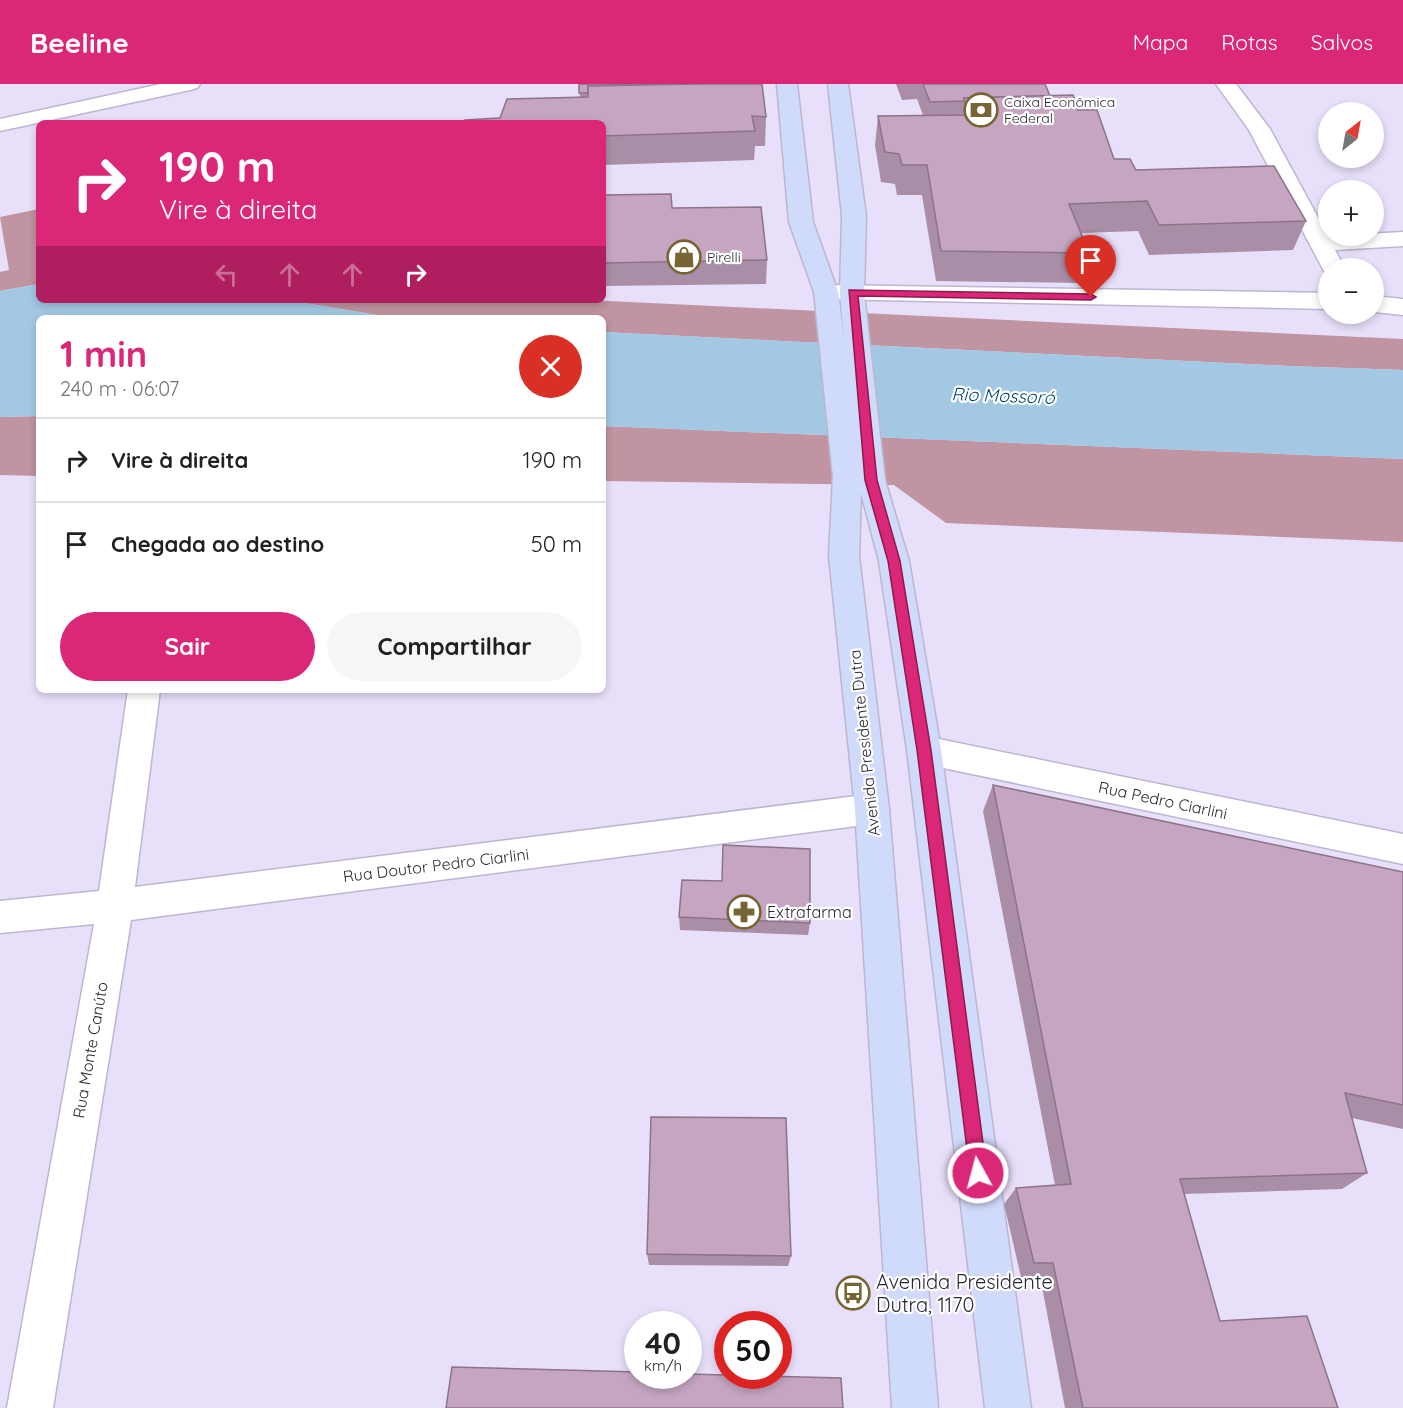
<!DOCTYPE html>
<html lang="pt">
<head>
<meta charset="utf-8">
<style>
	:root { --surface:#fff; --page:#f6f6f6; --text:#202124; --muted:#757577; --line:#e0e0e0; --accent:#db2777 }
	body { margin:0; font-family:Quicksand,sans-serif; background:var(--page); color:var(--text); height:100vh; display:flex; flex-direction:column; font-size:22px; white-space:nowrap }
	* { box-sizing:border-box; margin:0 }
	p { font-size:20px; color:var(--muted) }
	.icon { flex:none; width:33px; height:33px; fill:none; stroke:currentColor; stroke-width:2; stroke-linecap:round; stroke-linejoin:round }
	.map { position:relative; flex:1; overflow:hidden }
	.side { position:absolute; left:36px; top:231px; width:570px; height:378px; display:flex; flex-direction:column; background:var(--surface); border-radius:9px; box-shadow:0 3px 9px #0003 }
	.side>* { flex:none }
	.guide { position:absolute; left:36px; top:36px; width:570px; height:183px; border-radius:9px; box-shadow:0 3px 9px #0003; background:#db2777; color:#fff; overflow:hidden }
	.needle { width:39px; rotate:31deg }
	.controls { position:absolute; left:1318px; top:18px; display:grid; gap:12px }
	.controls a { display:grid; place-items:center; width:66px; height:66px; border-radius:50%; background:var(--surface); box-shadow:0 3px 9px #0003; font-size:30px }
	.speed { position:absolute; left:624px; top:1227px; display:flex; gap:12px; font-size:30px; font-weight:700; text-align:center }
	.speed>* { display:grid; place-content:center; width:78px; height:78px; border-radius:50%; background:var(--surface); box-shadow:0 3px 9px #0003; line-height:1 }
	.speed small { font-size:15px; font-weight:400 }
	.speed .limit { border:9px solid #d22; background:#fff; color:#111 }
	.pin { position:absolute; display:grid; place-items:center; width:51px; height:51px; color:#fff; margin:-62px -26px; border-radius:50% 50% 50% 0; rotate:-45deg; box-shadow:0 0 6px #0007 }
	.pin .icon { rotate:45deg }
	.me { position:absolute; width:66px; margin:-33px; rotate:353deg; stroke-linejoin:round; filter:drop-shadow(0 0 4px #0008) }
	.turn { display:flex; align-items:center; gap:21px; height:126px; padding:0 24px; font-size:27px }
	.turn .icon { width:78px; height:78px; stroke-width:2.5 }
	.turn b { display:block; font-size:42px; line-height:51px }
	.lanes { display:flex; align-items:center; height:57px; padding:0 24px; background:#0003; justify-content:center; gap:30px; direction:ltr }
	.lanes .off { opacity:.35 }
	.round { display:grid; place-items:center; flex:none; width:63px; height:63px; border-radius:32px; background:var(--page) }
	.summary { display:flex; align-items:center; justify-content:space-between; height:102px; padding:0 24px }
	h1 { font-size:36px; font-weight:700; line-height:45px; color:var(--accent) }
	.action { display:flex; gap:12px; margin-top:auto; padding:12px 24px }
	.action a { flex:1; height:69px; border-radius:36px; background:var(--accent); color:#fff; font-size:24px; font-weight:700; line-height:69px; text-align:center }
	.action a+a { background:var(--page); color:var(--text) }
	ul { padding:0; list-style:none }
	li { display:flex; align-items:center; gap:18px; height:84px; padding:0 24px; border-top:2px solid var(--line) }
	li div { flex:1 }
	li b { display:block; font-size:22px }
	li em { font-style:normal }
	header { display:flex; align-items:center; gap:36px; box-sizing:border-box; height:84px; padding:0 30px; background:var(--accent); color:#fff }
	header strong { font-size:28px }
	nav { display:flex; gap:33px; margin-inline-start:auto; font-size:21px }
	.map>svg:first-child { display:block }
	.forest { fill:#c094a0 }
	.water { fill:#a2c8e3 }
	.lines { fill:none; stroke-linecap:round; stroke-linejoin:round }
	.minor-casing { stroke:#beb6d0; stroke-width:3 }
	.secondary-casing { stroke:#beb6d0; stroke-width:3 }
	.minor { fill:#fff; fill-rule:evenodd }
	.secondary { fill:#d0dafa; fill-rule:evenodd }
	.wall { fill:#aa8ea7 }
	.building { fill:#c6a5c2; stroke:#8b7488; stroke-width:1.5 }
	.route { fill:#db2777; stroke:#8e194d; stroke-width:1.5 }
	.labels { text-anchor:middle; stroke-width:4.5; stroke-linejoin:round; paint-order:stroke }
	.far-poi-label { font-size:14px; fill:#2b2832; stroke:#fff; text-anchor:start }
	.street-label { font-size:16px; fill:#2b2832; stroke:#fff }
	.poi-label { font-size:16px; fill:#2b2832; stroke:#fff; text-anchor:start }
	.water-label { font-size:18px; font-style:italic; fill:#004569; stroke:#fff }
	.near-poi-label { font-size:20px; fill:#2b2832; stroke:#fff; text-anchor:start }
</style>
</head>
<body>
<header>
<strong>Beeline</strong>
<nav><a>Mapa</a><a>Rotas</a><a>Salvos</a></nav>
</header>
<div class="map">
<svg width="1403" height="1324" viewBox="0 0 1403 1324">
	<rect width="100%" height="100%" fill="#e8dffa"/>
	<!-- forest -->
	<g class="forest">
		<path d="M39,125V200L0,207V188L9,186L0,133Z"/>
		<path d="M287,216H588L1403,255V286L1289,282L603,248V234H395Z"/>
		<path d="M39,332V392L0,391V333Z"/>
		<path d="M603,342L1403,375V458L946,439L894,401L603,397Z"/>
	</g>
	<!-- water -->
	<g class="water">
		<path d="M39,200V216H287L395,234H39V332L0,333V207Z"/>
		<path d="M603,248L1289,282L1403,286V375L603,342Z"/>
	</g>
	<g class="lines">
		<!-- minor casing -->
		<g class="minor-casing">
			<g id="minor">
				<path d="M161,0H200L197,4L190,6L0,47V35Z"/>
				<path d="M1216,0H1236L1270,45L1328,152L1403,148V162L1335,166L1345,184H1329V190L1325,189L1249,46Z"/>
				<path d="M826,201L1329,209V225L826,215L817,213L814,208L817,203Z"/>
				<path d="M1374,212L1403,215V231L1374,228Z"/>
				<path d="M128,606H160L135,803L872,710L884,715L889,725L884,735L872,740L131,836L53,1324H7L94,840L0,849V817L99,807Z"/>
				<path d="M924,652L1403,750V780L924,680L912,676L907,666L912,656Z"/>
			</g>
		</g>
		<!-- secondary casing -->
		<g class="secondary-casing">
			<path id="secondary" d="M777,0H797L813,138L838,208L844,256L840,209L842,132L828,0H848L866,132L864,209L885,396L909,477L941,666L1031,1324H985L907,666L879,477L861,409L859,472L889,725L938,1324H892L855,725L829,472L833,393L814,208L789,138Z"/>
		</g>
		<!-- minor -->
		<use href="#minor" class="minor"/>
		<!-- secondary -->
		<use href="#secondary" class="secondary"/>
	</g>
	<!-- wall -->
	<g class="wall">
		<path d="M579,0L766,33L765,62H755L754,76L603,81V39L500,34L580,13Z"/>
		<path d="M896,0H1045L1050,12L1078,26L1114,75L1136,86L1306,137L1293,166L1149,171L1138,147L1081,149L1089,169L1081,199L936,197L922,111H897L895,100L881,98L875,61L878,32L923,31L917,15L902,16Z"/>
		<path d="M672,124L767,176L766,200L603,202V131Z"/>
		<path d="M993,701L1403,788V1045L1352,1034L1367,1089L1342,1105L1184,1110L1220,1237L1338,1324H1065L1040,1192L1021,1193L1004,1120L1016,1104L1055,1101L983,727Z"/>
		<path d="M722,797L810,839L808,851L680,846L679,833Z"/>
		<path d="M647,1170L791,1172L788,1182L649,1181Z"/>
	</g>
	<!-- building -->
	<g class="building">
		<path d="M579,0H697L588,2V9H579Z"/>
		<path d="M698,0H762L766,33L752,32L755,47L603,52V39H463L465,36L500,34L507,15L588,13V2Z"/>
		<path d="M923,0H1045L1050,12L964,14V17L930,18Z"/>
		<path d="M1073,11L1078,26H1097L1114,75H1130L1136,86L1274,82L1306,137L1159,141L1147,117L1069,120L1089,169L941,167L927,81H902L899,70L885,68L878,32L968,31L964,14Z"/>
		<path d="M671,110L672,124L761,123L767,176L603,179L604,111Z"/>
		<path d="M993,701L1403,788V1021L1345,1009L1367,1089L1180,1095L1220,1237L1307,1232L1338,1324H1083L1053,1179H1034L1016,1104L1071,1100Z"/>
		<path d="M723,761L810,765V839L679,833L682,796L722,797Z"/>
		<path d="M651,1033L786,1034L791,1172L647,1170Z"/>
		<path d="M452,1283L638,1288V1292H688V1290L841,1294L843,1324H446Z"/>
	</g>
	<!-- route -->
	<path class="route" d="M849,206L1091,210L1096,213L1091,216L858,212L877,396L900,477L931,666L987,1089L984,1095L978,1097L972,1095L970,1089L917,666L888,477L865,396Z"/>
	<!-- icons -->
	<defs>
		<g id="bank-ring" transform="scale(1.725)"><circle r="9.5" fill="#fff" stroke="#776634" stroke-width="1.5"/><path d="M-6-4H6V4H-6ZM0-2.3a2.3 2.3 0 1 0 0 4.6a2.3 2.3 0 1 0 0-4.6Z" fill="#776634"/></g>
		<g id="shop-ring" transform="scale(1.725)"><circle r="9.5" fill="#fff" stroke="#776634" stroke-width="1.5"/><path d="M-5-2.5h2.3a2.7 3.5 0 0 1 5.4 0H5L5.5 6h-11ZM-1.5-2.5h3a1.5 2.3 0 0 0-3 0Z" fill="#776634"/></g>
		<g id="pharmacy-ring" transform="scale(1.725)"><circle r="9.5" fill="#fff" stroke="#776634" stroke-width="1.5"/><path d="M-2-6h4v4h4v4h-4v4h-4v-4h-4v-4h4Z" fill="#776634"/></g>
		<g id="bus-ring" transform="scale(1.725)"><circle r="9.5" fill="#fff" stroke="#776634" stroke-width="1.5"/><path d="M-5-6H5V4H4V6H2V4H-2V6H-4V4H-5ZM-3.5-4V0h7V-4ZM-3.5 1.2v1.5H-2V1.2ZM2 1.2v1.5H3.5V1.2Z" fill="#776634"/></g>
	</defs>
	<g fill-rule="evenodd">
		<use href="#bank-ring" x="981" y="26"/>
		<use href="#shop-ring" x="684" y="173"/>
		<use href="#pharmacy-ring" x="744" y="828"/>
		<use href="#bus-ring" x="853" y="1209"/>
	</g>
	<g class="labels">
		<!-- far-poi labels -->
		<g class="far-poi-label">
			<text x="1004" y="23">Caixa Econômica<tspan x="1004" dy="16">Federal</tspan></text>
			<text x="707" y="178">Pirelli</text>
		</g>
		<!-- street labels -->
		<g class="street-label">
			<text transform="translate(864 659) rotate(-96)" y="6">Avenida Presidente Dutra</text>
			<text transform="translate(1163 716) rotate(12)" y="6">Rua Pedro Ciarlini</text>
			<text transform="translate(436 781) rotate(-7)" y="6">Rua Doutor Pedro Ciarlini</text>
			<text transform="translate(90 966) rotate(-80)" y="6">Rua Monte Canúto</text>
		</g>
		<!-- poi labels -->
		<g class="poi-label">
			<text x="767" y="834">Extrafarma</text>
		</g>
		<!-- water labels -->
		<g class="water-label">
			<text transform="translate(1003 312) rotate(2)" y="6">Rio Mossoró</text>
		</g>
		<!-- near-poi labels -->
		<g class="near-poi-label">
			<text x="876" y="1205">Avenida Presidente<tspan x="876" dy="23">Dutra, 1170</tspan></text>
		</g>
	</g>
</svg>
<div class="controls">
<a><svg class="needle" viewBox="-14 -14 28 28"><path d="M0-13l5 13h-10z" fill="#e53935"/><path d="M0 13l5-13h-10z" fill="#757577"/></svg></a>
<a>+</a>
<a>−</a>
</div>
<div class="speed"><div>40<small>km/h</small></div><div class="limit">50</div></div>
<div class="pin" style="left:1091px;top:213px;background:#d93025"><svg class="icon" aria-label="arrive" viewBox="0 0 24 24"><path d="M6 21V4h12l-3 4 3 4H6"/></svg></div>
<svg class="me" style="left:978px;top:1089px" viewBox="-20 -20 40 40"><circle r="17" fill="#db2777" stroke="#fff" stroke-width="3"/><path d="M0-11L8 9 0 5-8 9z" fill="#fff"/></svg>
<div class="guide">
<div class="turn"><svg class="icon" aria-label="right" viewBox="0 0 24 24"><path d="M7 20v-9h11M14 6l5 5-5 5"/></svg><div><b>190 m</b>Vire à direita</div></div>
<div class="lanes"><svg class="icon off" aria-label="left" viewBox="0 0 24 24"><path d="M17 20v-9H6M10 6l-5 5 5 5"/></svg><svg class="icon off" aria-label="ahead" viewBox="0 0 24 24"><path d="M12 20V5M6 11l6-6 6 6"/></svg><svg class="icon off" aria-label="ahead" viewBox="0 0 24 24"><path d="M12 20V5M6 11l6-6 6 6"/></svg><svg class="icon" aria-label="right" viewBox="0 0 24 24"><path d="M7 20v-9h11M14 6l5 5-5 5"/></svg></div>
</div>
<section class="side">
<div class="summary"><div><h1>1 min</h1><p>240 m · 06:07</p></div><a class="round" style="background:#d93025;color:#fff"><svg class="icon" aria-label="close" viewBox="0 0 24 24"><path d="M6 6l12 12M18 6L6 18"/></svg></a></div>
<ul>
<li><svg class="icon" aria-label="right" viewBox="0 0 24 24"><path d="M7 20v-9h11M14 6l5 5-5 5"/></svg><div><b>Vire à direita</b></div><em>190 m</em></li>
<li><svg class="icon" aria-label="arrive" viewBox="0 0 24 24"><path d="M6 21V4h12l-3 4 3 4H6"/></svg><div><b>Chegada ao destino</b></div><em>50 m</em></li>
</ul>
<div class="action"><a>Sair</a><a>Compartilhar</a></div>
</section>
</div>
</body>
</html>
